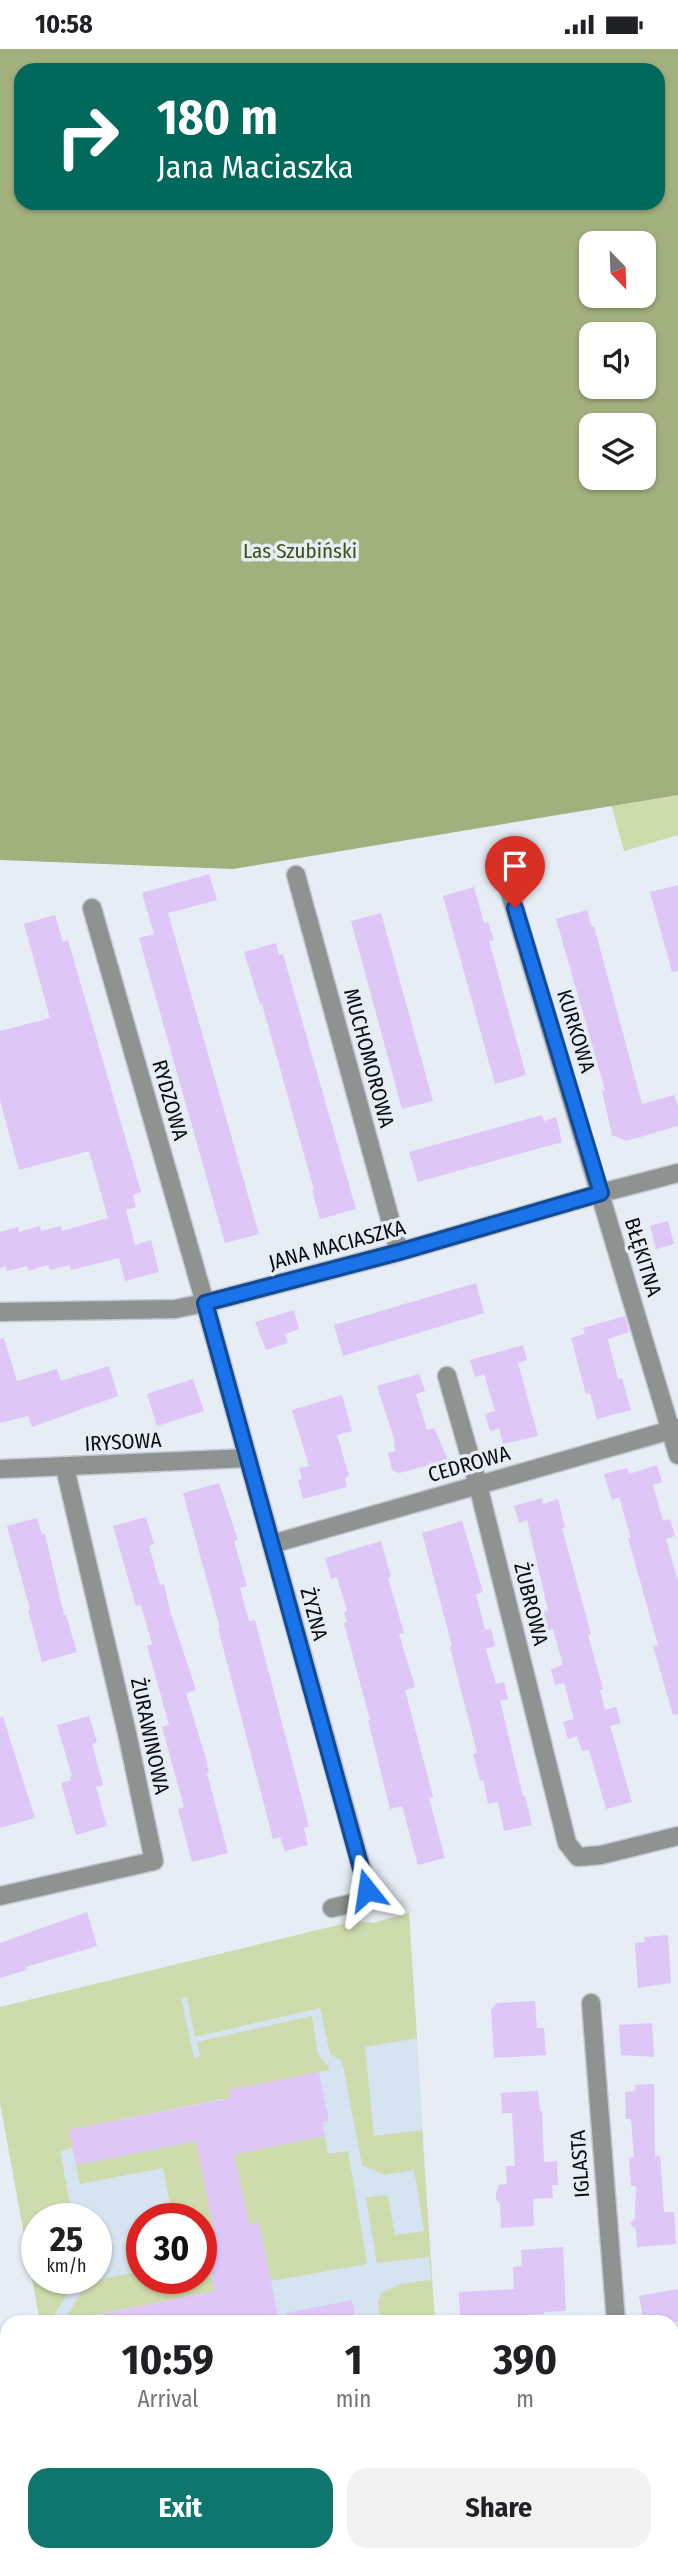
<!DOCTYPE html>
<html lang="en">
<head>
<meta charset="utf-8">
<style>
	:root { --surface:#fff; --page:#f2f2f2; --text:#202124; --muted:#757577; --accent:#0f766e }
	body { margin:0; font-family:"Fira Sans Condensed",sans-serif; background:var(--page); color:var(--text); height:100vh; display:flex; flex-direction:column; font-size:26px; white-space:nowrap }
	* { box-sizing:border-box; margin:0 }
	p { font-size:23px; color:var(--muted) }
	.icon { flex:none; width:38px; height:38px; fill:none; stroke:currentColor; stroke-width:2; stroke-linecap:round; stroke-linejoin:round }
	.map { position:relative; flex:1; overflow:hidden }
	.side { position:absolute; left:0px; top:2266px; width:679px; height:247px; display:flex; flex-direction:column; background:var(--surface); border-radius:21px 21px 0 0; box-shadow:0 2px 5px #0004 }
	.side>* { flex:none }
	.banner { position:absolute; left:14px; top:14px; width:651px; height:147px; border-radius:21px; box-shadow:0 2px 5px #0004; background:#00695c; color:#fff; overflow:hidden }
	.needle { width:46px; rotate:157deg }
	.tools { position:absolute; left:579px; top:182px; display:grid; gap:14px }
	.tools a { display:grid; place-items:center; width:77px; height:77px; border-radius:14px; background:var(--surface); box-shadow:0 2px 5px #0004; font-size:35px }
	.speed { position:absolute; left:21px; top:2154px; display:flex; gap:14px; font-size:35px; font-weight:700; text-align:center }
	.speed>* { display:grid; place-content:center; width:91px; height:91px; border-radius:50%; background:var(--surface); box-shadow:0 2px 5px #0004; line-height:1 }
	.speed small { font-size:18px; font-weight:400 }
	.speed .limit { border:10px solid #d22; background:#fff; color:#111 }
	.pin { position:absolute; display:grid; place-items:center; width:60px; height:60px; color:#fff; margin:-72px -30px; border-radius:50% 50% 50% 0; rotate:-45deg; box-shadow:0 0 7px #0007 }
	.pin .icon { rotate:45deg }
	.me { position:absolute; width:77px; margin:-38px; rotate:345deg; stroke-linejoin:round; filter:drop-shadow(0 0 5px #0008) }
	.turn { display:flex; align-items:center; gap:24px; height:147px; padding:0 28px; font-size:32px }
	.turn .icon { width:91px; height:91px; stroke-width:2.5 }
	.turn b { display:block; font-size:49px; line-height:60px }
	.eta { display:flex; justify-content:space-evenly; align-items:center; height:119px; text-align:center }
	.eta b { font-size:42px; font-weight:700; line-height:49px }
	.action { display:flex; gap:14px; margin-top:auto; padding:14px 28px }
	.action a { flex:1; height:80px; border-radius:21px; background:var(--accent); color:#fff; font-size:28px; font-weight:700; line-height:80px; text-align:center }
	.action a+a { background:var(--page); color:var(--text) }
	.status { display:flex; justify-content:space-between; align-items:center; height:49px; padding:0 35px; background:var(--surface); direction:ltr }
	.status svg { height:19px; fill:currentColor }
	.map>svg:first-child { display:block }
	.commercial { fill:#f3dbe6 }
	.built { fill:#d6e3f0; fill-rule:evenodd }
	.green { fill:#cedcad }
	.forest { fill:#a2b07d; fill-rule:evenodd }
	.building { fill:#dec6f7 }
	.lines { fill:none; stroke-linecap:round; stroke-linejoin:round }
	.minor-casing { stroke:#c3c9d0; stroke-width:21 }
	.major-casing { stroke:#c3c9d0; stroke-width:21 }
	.minor { stroke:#8e9392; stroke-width:18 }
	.major { stroke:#434b49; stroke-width:18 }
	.route-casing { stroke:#114b97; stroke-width:18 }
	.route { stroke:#1a73e8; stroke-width:12 }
	.labels { text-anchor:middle; stroke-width:7; stroke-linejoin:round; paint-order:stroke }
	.park-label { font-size:21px; fill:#414e14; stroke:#e6edf5 }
	.street-label { font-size:21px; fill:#0a0c0f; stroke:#e6edf5 }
</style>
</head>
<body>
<div class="status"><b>10:58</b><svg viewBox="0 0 49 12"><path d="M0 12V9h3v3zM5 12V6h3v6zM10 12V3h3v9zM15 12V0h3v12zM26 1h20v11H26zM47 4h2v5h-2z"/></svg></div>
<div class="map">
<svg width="678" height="2512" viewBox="0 0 678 2512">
	<rect width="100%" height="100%" fill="#e6edf5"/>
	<!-- commercial -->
	<g class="commercial">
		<path d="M7,2317V2411L0,2412V2318Z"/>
		<path d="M438,2506H581L582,2512H438Z"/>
	</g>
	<!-- built -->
	<path class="built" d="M409,1864L435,2273H40L0,2054V1958L355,1872L373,1874ZM37,2170H96V2230H37ZM142,2170H201V2230H142Z"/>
	<!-- green -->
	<g class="green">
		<path d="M678,733V786L624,802L610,752Z"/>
		<path d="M409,1864L417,1989L365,1998L374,2087L422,2081L435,2273H381L378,2253L381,2244L400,2235L431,2231L429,2208L377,2214L366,2149L382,2146L388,2147L395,2186L424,2182L414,2121L384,2126L362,2116L342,2012L330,2005L320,1959L195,1988L187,1948L181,1949L194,2009L200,2007L197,1993L312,1967L318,2005L328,2017L329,2021L230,2041L231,2052L222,2050L69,2081L73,2099L60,2102L73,2170H37V2230H77L52,2269L53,2273H40L0,2054V1958L355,1872L373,1874Z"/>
		<path d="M325,2087L328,2105L348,2102L367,2215L271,2232L259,2173L249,2175L234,2105Z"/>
		<path d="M196,2092L214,2182L203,2185L215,2242L64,2272L87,2233L142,2222V2230H201V2170H173L163,2119L80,2135L76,2116Z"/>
	</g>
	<!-- forest -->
	<path class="forest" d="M0,0H678V746L233,820L0,811ZM21,21H658V154H21ZM592,194H644V247H592ZM592,285H644V338H592ZM592,376H644V429H592Z"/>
	<!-- building -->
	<g class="building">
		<path d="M209,825L217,851L168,864L259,1185L225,1194L139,889L154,885L142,844Z"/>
		<path d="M678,836V922L672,923L650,843Z"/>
		<path d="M474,838L484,874L488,873L494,891L489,892L526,1026L495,1035L443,847Z"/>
		<path d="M587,861L592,878L594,877L642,1055L674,1046L678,1058V1077L626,1092L612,1086L602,1042L605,1041L556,870Z"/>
		<path d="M381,864L433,1052L402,1060L351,872Z"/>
		<path d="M55,866L63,893L68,891L141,1143L133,1146L136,1158L126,1161L135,1196L151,1191L159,1223L125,1232L119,1209L71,1221L70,1216L50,1221L48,1216L28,1222L27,1217L7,1222L6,1217L0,1219V1183L18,1178L19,1183L40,1177L41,1182L61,1177L62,1182L108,1169L89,1102L19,1121L0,1051V982L50,969L24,875Z"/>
		<path d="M276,894L279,906L283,905L356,1160L320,1170L312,1141H314L262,955H260L244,903Z"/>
		<path d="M542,1066L544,1072L556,1068L562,1093L418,1133L409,1103Z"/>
		<path d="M668,1172L674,1195L656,1200L650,1177Z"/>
		<path d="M476,1234L484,1264L343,1307L334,1276Z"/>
		<path d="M294,1261L299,1280L285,1285L288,1294L266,1301L255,1273Z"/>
		<path d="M625,1267L629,1283L608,1290L618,1330L622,1329L631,1361L597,1370L590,1344L586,1345L571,1289L585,1285L583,1279Z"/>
		<path d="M4,1289L17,1332L57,1320L61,1332L109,1317L118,1347L32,1378L28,1367L0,1374V1290Z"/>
		<path d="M523,1296L527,1311L518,1314L538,1387L503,1395L499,1380L490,1382L485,1365L495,1362L484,1325L475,1328L470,1311Z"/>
		<path d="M419,1325L425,1342L416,1345L427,1381L434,1379L448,1411L399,1424L392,1421L388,1404L395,1402L394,1390L377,1337Z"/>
		<path d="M193,1330L204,1362L157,1377L147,1345Z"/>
		<path d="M342,1346L352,1382L337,1386L349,1427L345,1429L347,1438L303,1450L298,1431L302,1430L299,1419L309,1417L292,1361Z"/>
		<path d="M657,1416L662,1433L653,1436L663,1472L670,1470L675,1487L666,1490L678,1532V1665L673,1666L653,1597L658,1596L628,1489H631L619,1448L612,1451L604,1425L627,1419L629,1425Z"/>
		<path d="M219,1434L238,1491L234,1492L247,1537L240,1539L249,1572L255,1571L309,1777L304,1779L308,1796L285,1802L280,1788L273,1790L218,1579H220L183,1444Z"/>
		<path d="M542,1449L543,1455L558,1450L565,1478L562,1479L591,1585L588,1586L603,1640L600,1641L605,1661L616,1658L621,1674L610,1677L632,1753L606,1760L589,1701L582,1702L577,1687L568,1690L563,1673L574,1670L564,1634L555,1636L551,1620L563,1616L553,1580L544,1582L539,1564L548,1561L527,1471L519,1474L514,1457Z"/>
		<path d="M146,1468L154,1495L149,1497L160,1536L164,1535L170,1562L196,1641L186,1644L206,1710L209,1723L207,1724L228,1804L192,1813L178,1760L184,1758L162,1678L169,1676L147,1597L152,1595L141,1556L136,1557L113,1477Z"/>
		<path d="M37,1469L42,1485H45L64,1566H66L77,1603L42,1613L28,1561L30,1560L7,1477Z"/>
		<path d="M462,1472L483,1543L476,1545L485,1581L491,1580L495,1597L486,1600L496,1635L504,1633L508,1650L500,1652L523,1747H525L532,1776L504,1782L498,1753L488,1755L483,1731L480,1732L473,1705L477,1704L450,1598L452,1597L422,1484Z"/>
		<path d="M381,1492L391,1528L388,1529L404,1584L399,1585L415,1638L405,1641L433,1748L429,1749L445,1809L418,1816L402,1757L390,1760L368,1671H370L344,1574L347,1573L344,1563L347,1562L337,1528L331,1530L325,1509Z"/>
		<path d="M89,1667L97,1693L92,1695L103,1736L96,1738L107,1777L76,1786L61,1734L71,1731L70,1728L72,1727L57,1676Z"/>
		<path d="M3,1668L35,1769L0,1779V1669Z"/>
		<path d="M87,1863L97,1897L26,1918L27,1921L0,1929V1894Z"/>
		<path d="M668,1886L671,1934L638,1939L635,1894L645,1893L644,1888Z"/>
		<path d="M535,1952L537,1979H544L546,2006L494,2009L491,1961L497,1954Z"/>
		<path d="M652,1974L654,2008L621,2006L619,1976Z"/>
		<path d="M319,2023L329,2072L322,2073L325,2087L234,2105L249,2175L259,2173L279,2273H103L102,2265L215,2242L203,2184L214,2182L196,2092L76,2116L69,2081L231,2049L229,2041Z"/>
		<path d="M654,2035L655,2107H660L664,2163H674L676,2195L637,2198L636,2180L630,2175L635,2169L636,2137H631L629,2109L634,2108L631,2070H626L625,2043L635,2042V2036Z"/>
		<path d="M538,2042L540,2062H542L544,2113L557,2112L558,2136H552L553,2149L533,2150L534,2177L501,2179L500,2154L496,2150V2144L499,2136L507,2135L506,2117H515L512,2064H502L501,2044Z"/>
		<path d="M563,2198L566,2262L544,2263L545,2265L460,2270L459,2243L514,2240L513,2218L522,2217L521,2201Z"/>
		<path d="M678,2240V2273H644L639,2247Z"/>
		<path d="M352,2251L356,2273H286V2264Z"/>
	</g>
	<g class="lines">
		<!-- minor casing -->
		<g class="minor-casing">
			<g id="minor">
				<path d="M296,826L399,1203"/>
				<path d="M507,834L678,1406"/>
				<path d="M92,859L205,1254L370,1850L332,1859"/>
				<path d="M0,1263L175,1260L205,1254L399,1203L601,1144L678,1124"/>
				<path d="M447,1327L478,1436L567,1794L578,1808L601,1806L678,1787"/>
				<path d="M0,1420L248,1409"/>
				<path d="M272,1495L678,1379"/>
				<path d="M0,1847L154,1812L127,1684L65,1419"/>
				<path d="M591,1954L616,2273"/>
				<path d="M599,2506V2512"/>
			</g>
		</g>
		<!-- major casing -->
		<g class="major-casing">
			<g id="major">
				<path d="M672,2313L678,2312"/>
				<path d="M0,2446L7,2445"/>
			</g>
		</g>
		<!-- minor -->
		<use href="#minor" class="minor"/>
		<!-- major -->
		<use href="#major" class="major"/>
	</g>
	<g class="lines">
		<!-- route casing -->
		<g class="route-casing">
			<path id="route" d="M367,1841L205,1254L399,1203L601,1144L515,859"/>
		</g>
		<!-- route -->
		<use href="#route" class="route"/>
	</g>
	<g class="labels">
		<!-- park labels -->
		<g class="park-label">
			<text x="300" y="509">Las Szubiński</text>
		</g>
		<!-- street labels -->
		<g class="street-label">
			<text transform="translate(576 982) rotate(73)" y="7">KURKOWA</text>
			<text transform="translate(369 1009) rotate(75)" y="7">MUCHOMOROWA</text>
			<text transform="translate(170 1051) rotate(74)" y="7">RYDZOWA</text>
			<text transform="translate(337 1196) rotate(-15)" y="7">JANA MACIASZKA</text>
			<text transform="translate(643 1208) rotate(73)" y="7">BŁĘKITNA</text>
			<text transform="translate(123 1393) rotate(-3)" y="7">IRYSOWA</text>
			<text transform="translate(469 1415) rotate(-16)" y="7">CEDROWA</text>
			<text transform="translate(531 1555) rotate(76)" y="7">ŻUBROWA</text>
			<text transform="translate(314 1565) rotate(75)" y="7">ŻYZNA</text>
			<text transform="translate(150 1687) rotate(78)" y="7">ŻURAWINOWA</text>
			<text transform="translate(580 2115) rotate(-94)" y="7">IGLASTA</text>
		</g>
	</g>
</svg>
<div class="tools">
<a><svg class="needle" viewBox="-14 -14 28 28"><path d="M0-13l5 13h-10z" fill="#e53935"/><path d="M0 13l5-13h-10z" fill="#757577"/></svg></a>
<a><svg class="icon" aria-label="sound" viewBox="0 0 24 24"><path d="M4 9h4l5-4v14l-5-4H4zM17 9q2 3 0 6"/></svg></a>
<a><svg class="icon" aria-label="layers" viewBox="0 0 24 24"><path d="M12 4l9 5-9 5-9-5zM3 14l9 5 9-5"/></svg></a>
</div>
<div class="speed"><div>25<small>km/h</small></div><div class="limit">30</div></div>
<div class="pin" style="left:515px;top:859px;background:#d93025"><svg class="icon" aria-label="arrive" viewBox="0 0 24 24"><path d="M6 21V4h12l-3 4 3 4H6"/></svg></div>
<svg class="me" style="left:367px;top:1841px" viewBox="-20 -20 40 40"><path d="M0-17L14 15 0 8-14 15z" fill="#1a73e8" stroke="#fff" stroke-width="4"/></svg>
<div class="banner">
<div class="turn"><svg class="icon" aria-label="right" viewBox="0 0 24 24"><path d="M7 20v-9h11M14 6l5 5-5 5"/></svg><div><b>180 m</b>Jana Maciaszka</div></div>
</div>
<section class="side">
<div class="eta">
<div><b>10:59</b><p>Arrival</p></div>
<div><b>1</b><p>min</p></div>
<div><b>390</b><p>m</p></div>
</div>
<div class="action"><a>Exit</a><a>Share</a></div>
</section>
</div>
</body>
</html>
